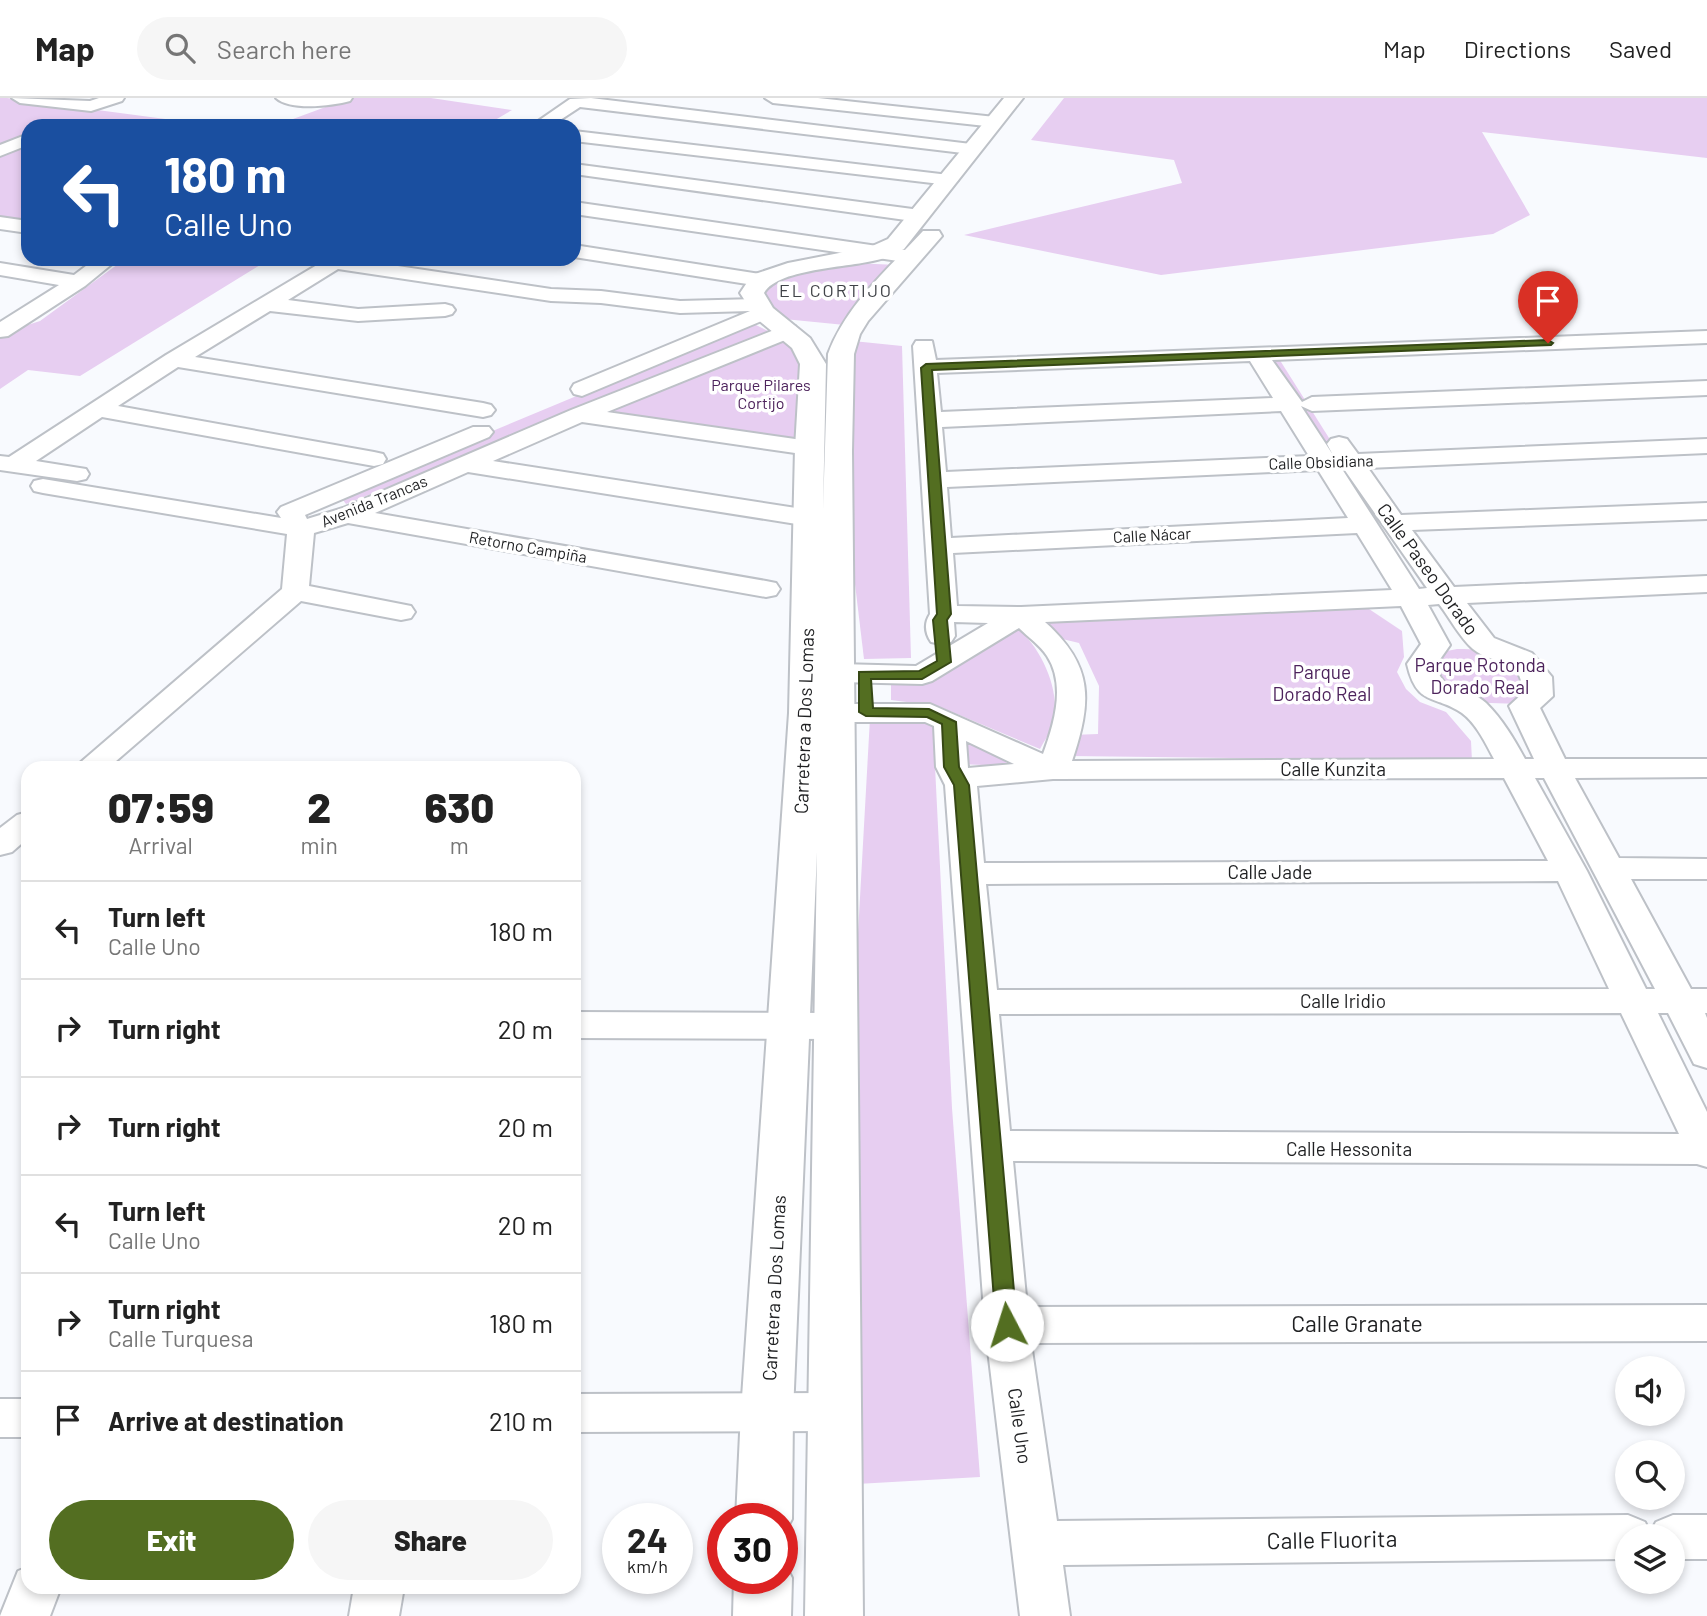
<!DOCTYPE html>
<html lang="en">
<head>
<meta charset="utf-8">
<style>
	:root { --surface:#fff; --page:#f6f6f6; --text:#222; --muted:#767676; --line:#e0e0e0; --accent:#536e21 }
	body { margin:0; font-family:Barlow,sans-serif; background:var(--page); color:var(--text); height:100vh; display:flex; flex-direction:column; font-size:26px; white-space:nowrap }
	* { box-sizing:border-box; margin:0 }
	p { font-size:23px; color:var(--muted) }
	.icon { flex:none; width:38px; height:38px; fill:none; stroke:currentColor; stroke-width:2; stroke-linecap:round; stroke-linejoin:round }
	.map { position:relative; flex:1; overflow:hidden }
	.panel { position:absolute; left:21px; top:663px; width:560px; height:833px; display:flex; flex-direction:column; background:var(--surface); border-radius:21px; box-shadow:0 4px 10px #0003 }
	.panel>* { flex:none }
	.hud { position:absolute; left:21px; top:21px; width:560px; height:147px; border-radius:21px; box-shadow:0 4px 10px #0003; background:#1a4fa0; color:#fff; overflow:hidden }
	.buttons { position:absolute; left:1615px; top:1258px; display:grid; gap:14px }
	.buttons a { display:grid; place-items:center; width:70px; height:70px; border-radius:50%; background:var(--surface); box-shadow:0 4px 10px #0003; font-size:35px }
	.speed { position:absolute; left:602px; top:1405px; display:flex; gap:14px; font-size:35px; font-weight:700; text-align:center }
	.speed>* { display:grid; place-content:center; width:91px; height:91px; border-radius:50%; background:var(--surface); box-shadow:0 4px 10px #0003; line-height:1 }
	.speed small { font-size:18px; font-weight:400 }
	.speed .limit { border:10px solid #d22; background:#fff; color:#111 }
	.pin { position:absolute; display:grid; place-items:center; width:60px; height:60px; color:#fff; margin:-72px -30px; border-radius:50% 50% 50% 0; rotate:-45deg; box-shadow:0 0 7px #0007 }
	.pin .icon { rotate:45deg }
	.me { position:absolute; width:77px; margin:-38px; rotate:355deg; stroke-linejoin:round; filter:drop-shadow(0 0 5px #0008) }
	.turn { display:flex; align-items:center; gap:24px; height:147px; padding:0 28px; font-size:32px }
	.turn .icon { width:91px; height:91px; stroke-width:2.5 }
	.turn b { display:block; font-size:49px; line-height:60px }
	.eta { display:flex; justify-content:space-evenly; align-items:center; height:119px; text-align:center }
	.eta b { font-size:42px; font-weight:800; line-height:49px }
	.button { display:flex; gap:14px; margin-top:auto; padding:14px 28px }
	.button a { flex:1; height:80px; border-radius:42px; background:var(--accent); color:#fff; font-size:28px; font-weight:800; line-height:80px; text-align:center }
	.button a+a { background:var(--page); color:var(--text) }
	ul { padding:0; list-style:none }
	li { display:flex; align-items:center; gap:21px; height:98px; padding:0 28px; border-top:2px solid var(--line) }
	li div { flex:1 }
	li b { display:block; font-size:26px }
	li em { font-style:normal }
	header { display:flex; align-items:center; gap:42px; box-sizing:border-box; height:98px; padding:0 35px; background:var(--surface); border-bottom:2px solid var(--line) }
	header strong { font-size:33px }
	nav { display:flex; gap:38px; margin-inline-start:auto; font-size:24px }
	.search { width:490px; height:63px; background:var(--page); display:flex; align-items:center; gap:18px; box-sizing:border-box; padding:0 24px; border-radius:38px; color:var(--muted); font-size:26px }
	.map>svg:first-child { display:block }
	.green { fill:#e7cef1 }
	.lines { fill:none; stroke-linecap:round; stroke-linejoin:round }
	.minor-casing { stroke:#bdc1c7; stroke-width:4 }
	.secondary-casing { stroke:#bdc1c7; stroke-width:4 }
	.minor { fill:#fff; fill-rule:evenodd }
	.secondary { fill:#fff; fill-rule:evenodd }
	.route { fill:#536e21; stroke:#364815; stroke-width:2 }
	.labels { text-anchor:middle; stroke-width:7; stroke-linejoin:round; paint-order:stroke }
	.far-park-label { font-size:16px; fill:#4d235c; stroke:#fff }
	.far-street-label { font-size:16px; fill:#1f2022; stroke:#fff }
	.far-neighbourhood-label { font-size:18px; letter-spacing:2px; fill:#404348; stroke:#fff }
	.street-label { font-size:19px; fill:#1f2022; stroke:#fff }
	.park-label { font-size:19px; fill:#4d235c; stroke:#fff }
	.near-street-label { font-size:23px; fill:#1f2022; stroke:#fff }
</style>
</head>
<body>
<header>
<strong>Map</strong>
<div class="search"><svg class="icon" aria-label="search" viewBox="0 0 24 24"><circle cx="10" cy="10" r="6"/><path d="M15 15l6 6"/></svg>Search here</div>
<nav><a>Map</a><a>Directions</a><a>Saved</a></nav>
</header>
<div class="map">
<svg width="1707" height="1518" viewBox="0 0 1707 1518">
	<rect width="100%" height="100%" fill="#f8fafe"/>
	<!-- green -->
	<g class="green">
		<path d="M0,0H7L218,28H28V125L0,121Z"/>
		<path d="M350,0H431L512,12L485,28H274Z"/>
		<path d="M1064,0H1707V60L1482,34L1530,117L1493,136L1161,177L964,137L1182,85L1174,62L1031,42Z"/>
		<path d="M125,161H270L80,278L28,272L0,291V236L40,223Z"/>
		<path d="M854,165L897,167L845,227L784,221L755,203L763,185L798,175Z"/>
		<path d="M752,225L770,234L346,406L339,397Z"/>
		<path d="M789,241L805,262L799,345L607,314Z"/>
		<path d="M853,243L902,248L911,560L864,561L843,386Z"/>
		<path d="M1276,256L1341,359L1329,361L1265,257Z"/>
		<path d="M1366,509L1402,533L1404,559L1397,574L1406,591L1420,604L1446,614L1471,643L1472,663L1071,658V637L1098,636L1099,588L1079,545L1050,538L1043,520Z"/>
		<path d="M1017,530C1041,549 1062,594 1053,626C1051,634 1044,643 1040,651L938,608L891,602V583Z"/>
		<path d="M1457,551C1496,551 1509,555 1528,590L1520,606L1462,604L1435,577L1442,554Z"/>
		<path d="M870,620H919L933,628L952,1010L980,1379L857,1386L850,979Z"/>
		<path d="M951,639C972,643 1000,644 1008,668L958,666Z"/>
	</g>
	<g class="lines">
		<!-- minor casing -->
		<g class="minor-casing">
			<g id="minor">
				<path d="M12,0L90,3L99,0H124L122,3L91,13L20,5Z"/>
				<path d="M276,0H352L350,3C332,8 290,13 276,0Z"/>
				<path d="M591,0L971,46L980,51L971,56L580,9L551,28H531L570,1Z"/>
				<path d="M765,0H818L995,19L1003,24L995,29L773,5Z"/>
				<path d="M574,33L949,77L958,82L949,87L574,43Z"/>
				<path d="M28,36V47L0,58V47Z"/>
				<path d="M574,66L920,112L929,118L920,124L574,76Z"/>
				<path d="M574,104L912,153L919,155L922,159L919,163L912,165L574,116Z"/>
				<path d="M0,119L28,123V135L0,131Z"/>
				<path d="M574,147L760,176L767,178L770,182L767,186L760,188L574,159Z"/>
				<path d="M95,161H118L85,188L8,238L0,239V224L59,187L0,177V165L74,177Z"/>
				<path d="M327,161H351L551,191L601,193L680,203L756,201L763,203L765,209L775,215L771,219L582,298L574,296L571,291L574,286L750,213L680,215L601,205L551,203L338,171L288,202L358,211L445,206L452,208L455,212L452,216L445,218L358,223L270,213L195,259L483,305L491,307L495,312L491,317L483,319L178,269L118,308L374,354L383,356L386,361L383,366L374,368L102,319L36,363L86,371L89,376L86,381L77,383L0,372V358L9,359L166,257Z"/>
				<path d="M787,227L795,228L798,233L795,238L607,314L809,343L818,345L821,350L818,355L809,357L582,324L493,363L809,412L818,415L822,420L818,425L809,428L468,374L375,415L766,483L776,485L780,491L776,497L766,499L348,425L314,435L309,488L411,508L415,514L411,520L401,522L301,503L108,670H74L282,491L287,436L43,395L34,393L31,388L34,383L43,381L281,420L277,414L281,409L473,329H489L493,334L489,339L305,417L307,421L343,410L571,312Z"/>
				<path d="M1707,233V245L1272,262L1302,304L1312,299L1707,283V297L1312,313L1301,308L1333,357L1327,346L1331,341L1339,339L1347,341L1358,356L1707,341V355L1368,370L1401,417L1707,405V421L1412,432L1454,489L1707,478V494L1467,505L1494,540L1532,555L1552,579L1553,598L1540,610L1565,661H1707V679L1575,680L1619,760L1707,761V781H1631L1691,891H1707V915H1705L1707,920V970L1694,966L1668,915H1658L1707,1014V1069L1697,1066L1013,1063L1027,1209L1707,1207V1243L1031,1245L1057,1423L1628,1417L1645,1424L1650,1435L1656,1424L1673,1417H1707V1461H1673V1438H1628V1461L1063,1467L1070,1518H1020L985,1227L945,687L936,669L934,628L925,624H839L828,621L824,615L828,609L839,606H930L1043,656C1054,626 1066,587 1047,558C1040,547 1028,539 1019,530L932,583L922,586L839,584L829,581L824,575L829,569L839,566L916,568L988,525L954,524L955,538L951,544L941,546L931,544C925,535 924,525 930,516L913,248L916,243H932L936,262ZM1250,263L1273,300L941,314L937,275ZM1281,313L1309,358L946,374L942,329ZM1342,371H1344L1427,490L1419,491ZM1318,372L1348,420L951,440L947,389ZM1357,435L1392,492L1021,509L957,508L953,455ZM1439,506C1450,520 1460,540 1473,551C1495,569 1521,556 1523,595L1509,608L1534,661H1525C1514,641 1503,622 1486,605C1467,587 1444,600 1436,567L1450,547L1428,507ZM1401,508L1421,546L1407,566C1417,609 1434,596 1462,615C1476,625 1486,646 1494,661L1072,663C1092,603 1094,568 1045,524ZM966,643L1014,666L968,670ZM1504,680L1548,763L984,765L977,688L1053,681ZM1535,680H1544L1655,891H1646L1587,773ZM1558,783L1609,891L997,892L986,786ZM1621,915L1679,1036L1010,1033L999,916Z"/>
				<path d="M28,714V740L12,754L0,757V730L17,717Z"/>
				<path d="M574,914L838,915L851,919L857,928L851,937L838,941L574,940Z"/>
				<path d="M835,1295L851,1300L858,1314L851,1328L835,1333L574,1334V1296Z"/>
				<rect x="0" y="1301" width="28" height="38"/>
				<path d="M28,1469V1489H61L50,1518H0L18,1473Z"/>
				<path d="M354,1489H404L399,1518H349Z"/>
			</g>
		</g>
		<!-- secondary casing -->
		<g class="secondary-casing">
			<g id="secondary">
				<path d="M1004,0H1023L904,151C897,154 891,158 884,160C855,170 779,169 764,195L773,210L810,240L826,266L823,412L828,256C846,207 888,171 923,133H939L942,138L868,223L860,236L854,256L852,353L863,1518H805L817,754L793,1314L792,1421L782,1439V1421H736L741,1314L789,615L795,350L800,266L792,250L756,220L740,195L752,177L788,165L870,149L888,141Z"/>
				<path d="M783,1462L792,1480L791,1518H733L734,1480H782Z"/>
			</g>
		</g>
		<!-- minor -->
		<use href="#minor" class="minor"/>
		<!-- secondary -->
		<use href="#secondary" class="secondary"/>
	</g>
	<!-- route -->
	<path class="route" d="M1548,242L1553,245L1551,247L932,272L951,516L947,522L951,564L922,581H871L873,610L929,611L956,624L959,669L969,687L1017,1227L1014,1233L1007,1235L999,1233L996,1227L954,687L944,669L942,626L927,619L866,618L859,614V574L919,573L937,563L933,522L937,516L921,270L926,266Z"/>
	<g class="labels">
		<!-- far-park labels -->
		<g class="far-park-label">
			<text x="761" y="293">Parque Pilares<tspan x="761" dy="18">Cortijo</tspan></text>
		</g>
		<!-- far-street labels -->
		<g class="far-street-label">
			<text transform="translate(1321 364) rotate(-2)" y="6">Calle Obsidiana</text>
			<text transform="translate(374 403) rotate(-22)" y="6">Avenida Trancas</text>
			<text transform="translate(1152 437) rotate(-3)" y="6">Calle Nácar</text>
			<text transform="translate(528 449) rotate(10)" y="6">Retorno Campiña</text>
		</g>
		<!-- far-neighbourhood labels -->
		<g class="far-neighbourhood-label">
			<text x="836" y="199">EL CORTIJO</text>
		</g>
		<!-- street labels -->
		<g class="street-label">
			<text transform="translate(1428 471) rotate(54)" y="7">Calle Paseo Dorado</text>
			<text transform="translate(804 623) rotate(-88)" y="7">Carretera a Dos Lomas</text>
			<text x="1333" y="678">Calle Kunzita</text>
			<text x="1270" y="781">Calle Jade</text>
			<text x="1343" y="910">Calle Iridio</text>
			<text x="1349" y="1058">Calle Hessonita</text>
			<text transform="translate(774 1190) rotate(-87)" y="7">Carretera a Dos Lomas</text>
			<text transform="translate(1020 1328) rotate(82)" y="7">Calle Uno</text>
		</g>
		<!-- park labels -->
		<g class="park-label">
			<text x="1480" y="574">Parque Rotonda<tspan x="1480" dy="22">Dorado Real</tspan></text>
			<text x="1322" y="581">Parque<tspan x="1322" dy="22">Dorado Real</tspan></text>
		</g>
		<!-- near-street labels -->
		<g class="near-street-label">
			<text x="1357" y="1234">Calle Granate</text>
			<text transform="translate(1332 1442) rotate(-1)" y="8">Calle Fluorita</text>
		</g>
	</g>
</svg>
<div class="buttons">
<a><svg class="icon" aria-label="sound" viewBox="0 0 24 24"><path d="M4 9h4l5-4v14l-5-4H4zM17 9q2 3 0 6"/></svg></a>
<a><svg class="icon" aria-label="search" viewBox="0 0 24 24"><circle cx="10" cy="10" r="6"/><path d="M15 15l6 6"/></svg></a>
<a><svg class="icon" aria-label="layers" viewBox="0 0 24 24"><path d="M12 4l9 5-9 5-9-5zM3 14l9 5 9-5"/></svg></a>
</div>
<div class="speed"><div>24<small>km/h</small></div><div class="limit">30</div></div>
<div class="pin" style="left:1548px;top:245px;background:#d93025"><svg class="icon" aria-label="arrive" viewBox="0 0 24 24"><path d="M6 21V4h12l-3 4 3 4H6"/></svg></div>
<svg class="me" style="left:1007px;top:1227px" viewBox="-20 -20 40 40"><circle r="19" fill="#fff"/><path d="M0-13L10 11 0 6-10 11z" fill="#536e21"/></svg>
<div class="hud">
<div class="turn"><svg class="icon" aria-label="left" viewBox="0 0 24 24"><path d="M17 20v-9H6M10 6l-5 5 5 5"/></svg><div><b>180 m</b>Calle Uno</div></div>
</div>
<section class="panel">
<div class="eta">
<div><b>07:59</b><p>Arrival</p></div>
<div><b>2</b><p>min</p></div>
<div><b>630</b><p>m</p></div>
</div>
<ul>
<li><svg class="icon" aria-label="left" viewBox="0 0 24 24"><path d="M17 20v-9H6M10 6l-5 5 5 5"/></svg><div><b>Turn left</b><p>Calle Uno</p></div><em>180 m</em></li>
<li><svg class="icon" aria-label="right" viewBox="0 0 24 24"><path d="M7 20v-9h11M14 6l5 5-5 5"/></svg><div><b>Turn right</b></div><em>20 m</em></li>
<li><svg class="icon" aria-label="right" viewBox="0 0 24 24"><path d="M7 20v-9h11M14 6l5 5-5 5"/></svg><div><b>Turn right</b></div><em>20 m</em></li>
<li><svg class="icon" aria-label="left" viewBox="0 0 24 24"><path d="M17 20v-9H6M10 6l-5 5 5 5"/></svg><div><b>Turn left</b><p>Calle Uno</p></div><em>20 m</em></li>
<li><svg class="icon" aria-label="right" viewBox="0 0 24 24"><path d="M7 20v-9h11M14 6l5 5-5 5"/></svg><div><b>Turn right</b><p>Calle Turquesa</p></div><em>180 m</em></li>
<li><svg class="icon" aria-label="arrive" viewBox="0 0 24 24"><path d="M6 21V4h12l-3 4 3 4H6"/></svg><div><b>Arrive at destination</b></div><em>210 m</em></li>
</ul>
<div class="button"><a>Exit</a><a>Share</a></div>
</section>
</div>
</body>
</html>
